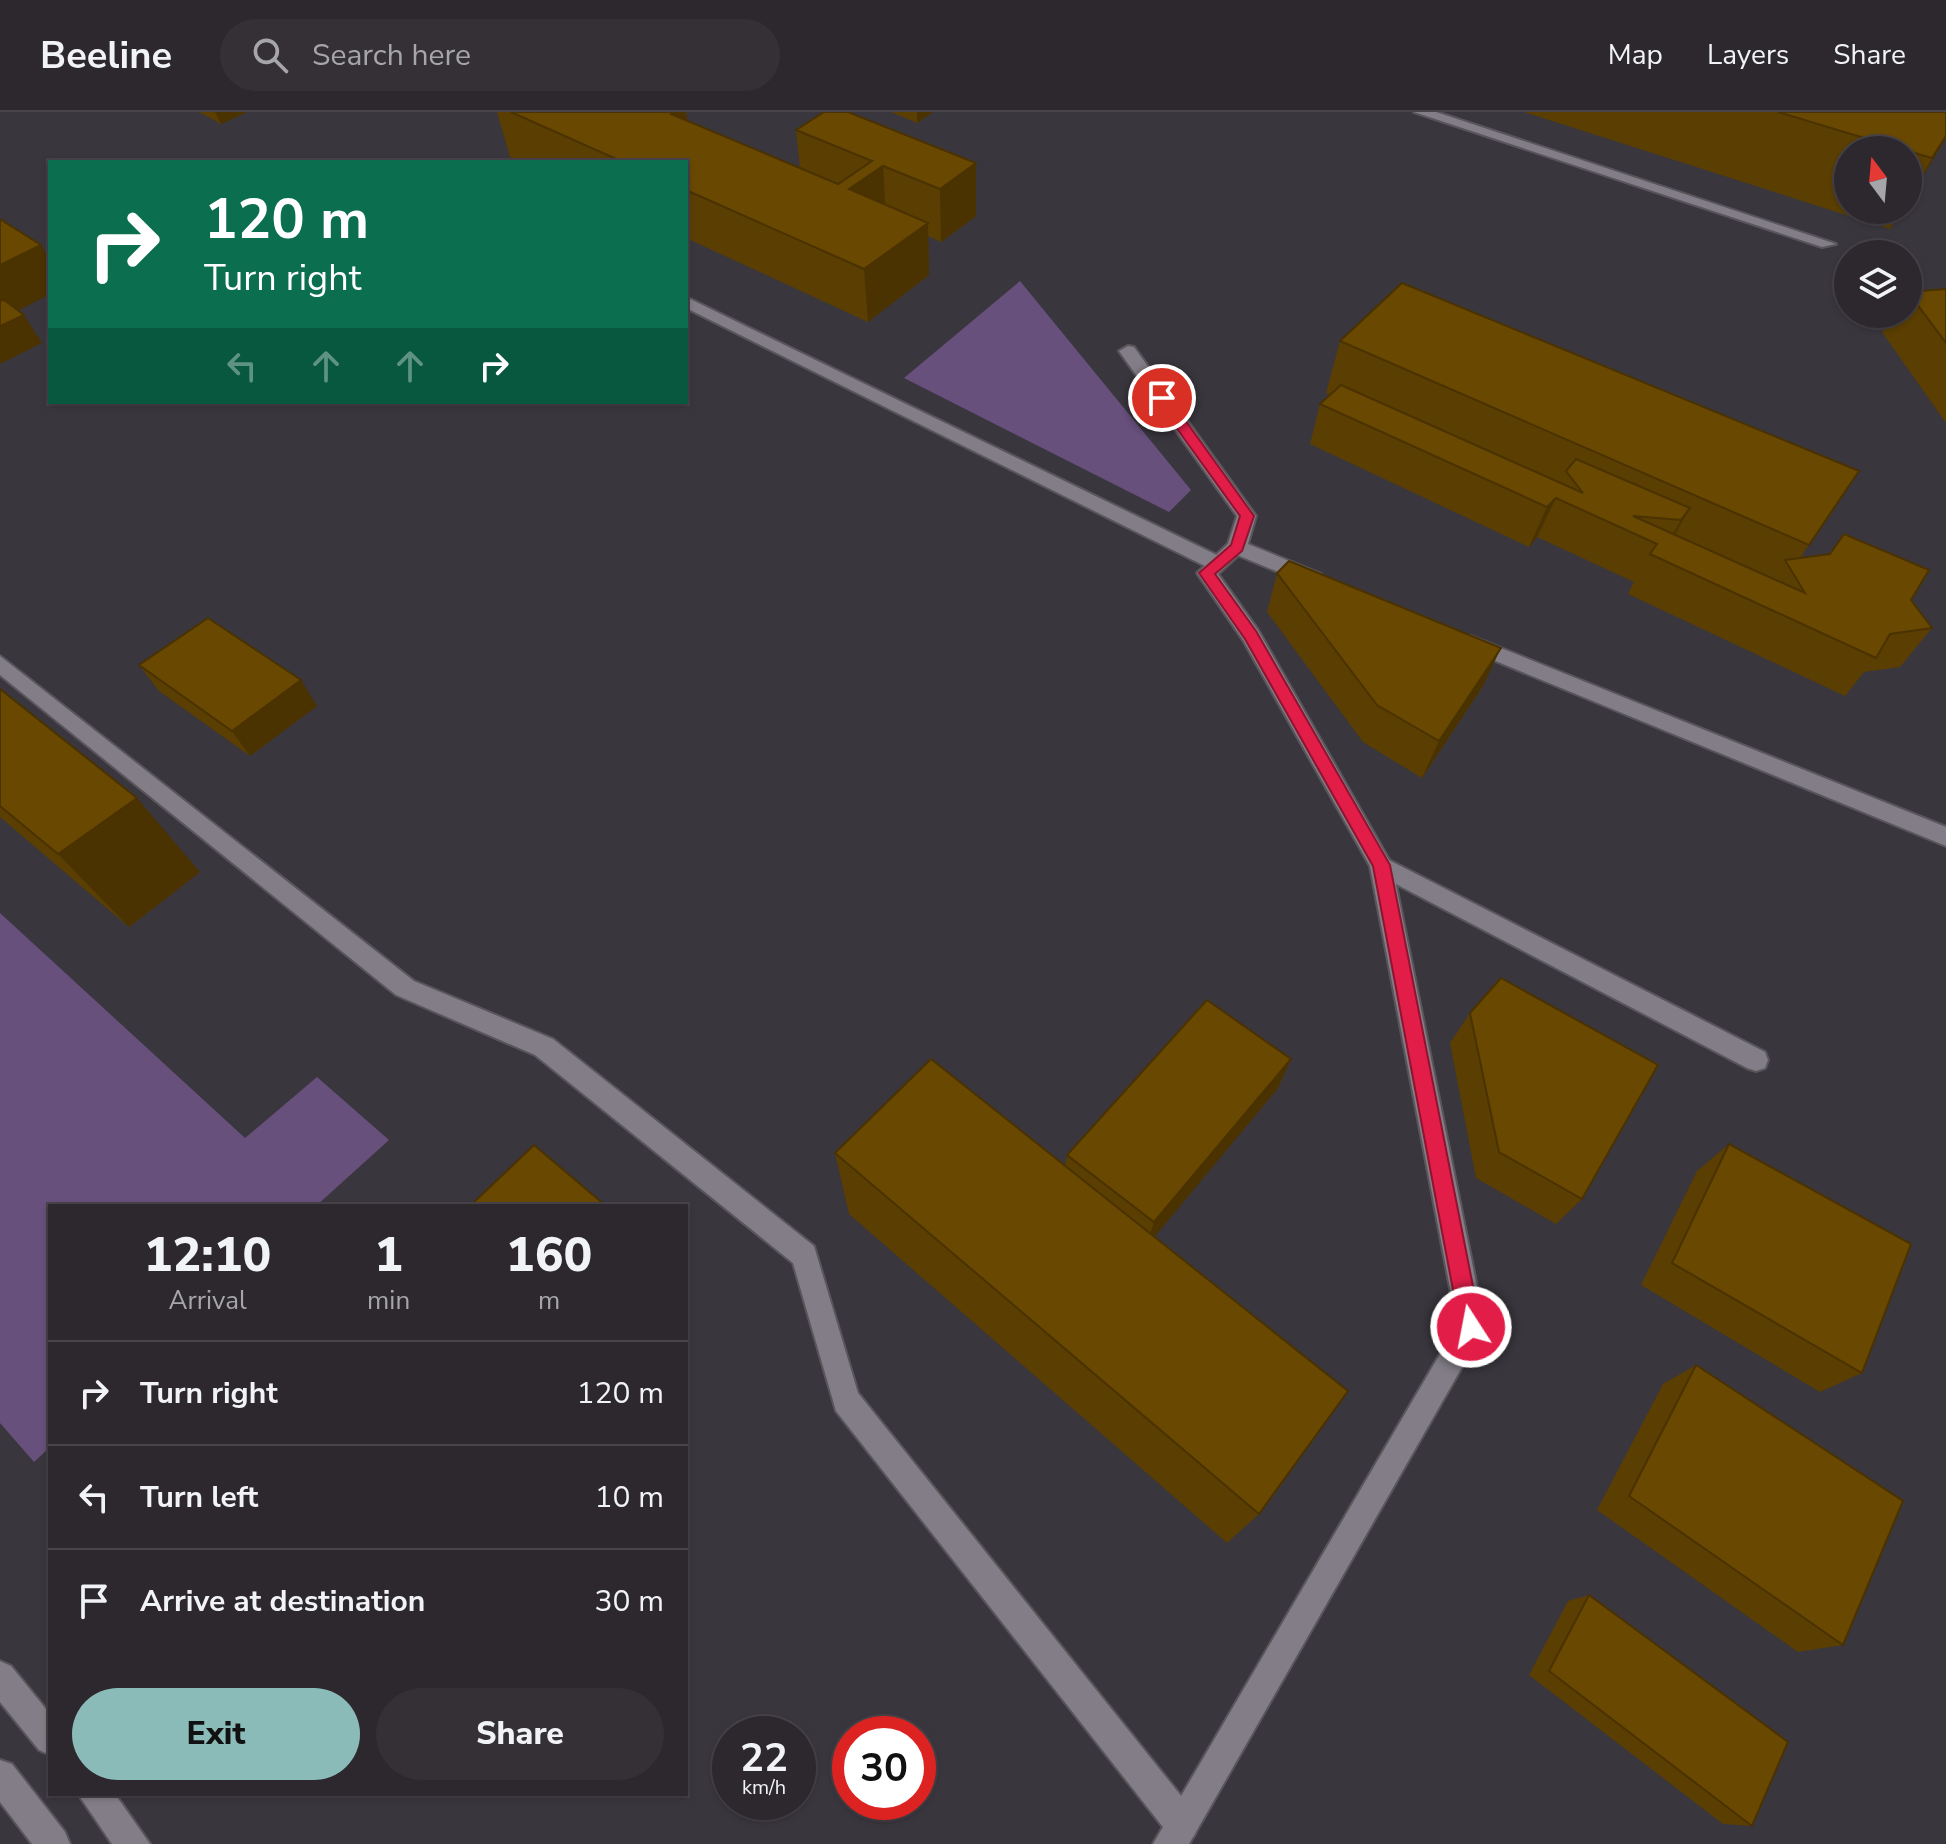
<!DOCTYPE html>
<html lang="en">
<head>
<meta charset="utf-8">
<style>
	:root { --surface:#2c282e; --page:#343036; --text:#f1f3f6; --muted:#a6a6aa; --line:#48444a; --accent:#8bbbb9 }
	body { margin:0; font-family:"Nunito Sans",sans-serif; background:var(--page); color:var(--text); height:100vh; display:flex; flex-direction:column; font-size:30px; white-space:nowrap }
	* { box-sizing:border-box; margin:0 }
	p { font-size:26px; color:var(--muted) }
	.icon { flex:none; width:44px; height:44px; fill:none; stroke:currentColor; stroke-width:2; stroke-linecap:round; stroke-linejoin:round }
	.map { position:relative; flex:1; overflow:hidden }
	.drawer { position:absolute; left:48px; top:1092px; width:640px; height:592px; display:flex; flex-direction:column; background:var(--surface); border-radius:0px; box-shadow:0 2px 6px #0004,0 0 0 2px var(--line) }
	.drawer>* { flex:none }
	.hud { position:absolute; left:48px; top:48px; width:640px; height:244px; border-radius:0px; box-shadow:0 2px 6px #0004,0 0 0 2px var(--line); background:#0b6e4f; color:#fff; overflow:hidden }
	.needle { width:52px; rotate:344deg }
	.controls { position:absolute; left:1834px; top:24px; display:grid; gap:16px }
	.controls a { display:grid; place-items:center; width:88px; height:88px; border-radius:50%; background:var(--surface); box-shadow:0 2px 6px #0004,0 0 0 2px var(--line); font-size:40px }
	.speed { position:absolute; left:712px; top:1604px; display:flex; gap:16px; font-size:40px; font-weight:700; text-align:center }
	.speed>* { display:grid; place-content:center; width:104px; height:104px; border-radius:50%; background:var(--surface); box-shadow:0 2px 6px #0004,0 0 0 2px var(--line); line-height:1 }
	.speed small { font-size:20px; font-weight:400 }
	.speed .limit { border:12px solid #d22; background:#fff; color:#111 }
	.pin { position:absolute; display:grid; place-items:center; width:68px; height:68px; color:#fff; margin:-34px; border:4px solid #fff; border-radius:50%; box-shadow:0 2px 8px #0007 }
	.me { position:absolute; width:88px; margin:-44px; rotate:349deg; stroke-linejoin:round; filter:drop-shadow(0 0 6px #0008) }
	.turn { display:flex; align-items:center; gap:28px; height:168px; padding:0 24px; font-size:36px }
	.turn .icon { width:104px; height:104px; stroke-width:2.5 }
	.turn b { display:block; font-size:56px; line-height:68px }
	.lanes { display:flex; align-items:center; height:76px; padding:0 24px; background:#0003; justify-content:center; gap:40px; direction:ltr }
	.lanes .off { opacity:.35 }
	.eta { display:flex; justify-content:space-evenly; align-items:center; height:136px; text-align:center }
	.eta b { font-size:48px; font-weight:800; line-height:56px }
	.button { display:flex; gap:16px; margin-top:auto; padding:16px 24px }
	.button a { flex:1; height:92px; border-radius:48px; background:var(--accent); color:#111; font-size:32px; font-weight:800; line-height:92px; text-align:center }
	.button a+a { background:var(--page); color:var(--text) }
	ul { padding:0; list-style:none }
	li { display:flex; align-items:center; gap:24px; height:104px; padding:0 24px; border-top:2px solid var(--line) }
	li div { flex:1 }
	li b { display:block; font-size:30px }
	li em { font-style:normal }
	header { display:flex; align-items:center; gap:48px; box-sizing:border-box; height:112px; padding:0 40px; background:var(--surface); border-bottom:2px solid var(--line) }
	header strong { font-size:38px }
	nav { display:flex; gap:44px; margin-inline-start:auto; font-size:28px }
	.search { width:560px; height:72px; background:var(--page); display:flex; align-items:center; gap:20px; box-sizing:border-box; padding:0 28px; border-radius:44px; color:var(--muted); font-size:30px }
	.map>svg:first-child { display:block }
	.green { fill:#67507c }
	.lines { fill:none; stroke-linecap:round; stroke-linejoin:round }
	.lane-casing { stroke:#58555b; stroke-width:4 }
	.street-casing { stroke:#58555b; stroke-width:4 }
	.secondary-casing { stroke:#58555b; stroke-width:4 }
	.lane { fill:#827d86; fill-rule:evenodd }
	.street { fill:#827d86; fill-rule:evenodd }
	.secondary { fill:#827d86; fill-rule:evenodd }
	.wall { fill:#5a3e02 }
	.shaded-wall { fill:#4a3201 }
	.building { fill:#694802; stroke:#4a3201; stroke-width:2 }
	.route { fill:#e11d48; stroke:#92132f; stroke-width:2 }
</style>
</head>
<body>
<header>
<strong>Beeline</strong>
<div class="search"><svg class="icon" aria-label="search" viewBox="0 0 24 24"><circle cx="10" cy="10" r="6"/><path d="M15 15l6 6"/></svg>Search here</div>
<nav><a>Map</a><a>Layers</a><a>Share</a></nav>
</header>
<div class="map">
<svg width="1946" height="1732" viewBox="0 0 1946 1732">
	<rect width="100%" height="100%" fill="#3a363e"/>
	<!-- green -->
	<g class="green">
		<path d="M1020,169L1191,378L1169,400L904,266Z"/>
		<path d="M0,801L245,1026L317,965L389,1028L316,1094H50V1335L34,1350L0,1311Z"/>
	</g>
	<g class="lines">
		<!-- lane casing -->
		<g class="lane-casing">
			<g id="lane">
				<path d="M1414,0H1436L1836,132L1822,135Z"/>
				<path d="M686,185L1225,447L1228,452L1218,459L1211,457L686,196Z"/>
				<path d="M1128,234L1134,235L1256,404L1248,432L1321,462L1324,467L1321,472H1307L1230,440L1227,435L1237,404L1119,239Z"/>
				<path d="M1471,524L1946,715V734L1464,536L1461,531Z"/>
				<path d="M0,544L414,869L553,927L814,1134L858,1281L1194,1700L1199,1712L1194,1724L1182,1729L1170,1724L836,1299L793,1151L535,943L396,883L0,563Z"/>
				<path d="M1381,744L1765,940L1768,948L1765,956L1756,959L1747,956L1373,760L1370,753L1373,746Z"/>
			</g>
		</g>
		<!-- street casing -->
		<g class="street-casing">
			<path id="street" d="M1237,428L1247,435L1218,462L1258,518L1392,753L1485,1215L1189,1732H1153L1457,1213L1370,754L1243,528L1197,461L1230,430Z"/>
		</g>
		<!-- secondary casing -->
		<g class="secondary-casing">
			<g id="secondary">
				<path d="M0,1549L11,1554L50,1602V1643L39,1638L0,1590Z"/>
				<path d="M0,1648L12,1652L65,1720L70,1732H32L0,1690Z"/>
				<path d="M78,1682H115L150,1732H112Z"/>
			</g>
		</g>
		<!-- lane -->
		<use href="#lane" class="lane"/>
		<!-- street -->
		<use href="#street" class="street"/>
		<!-- secondary -->
		<use href="#secondary" class="secondary"/>
	</g>
	<!-- wall -->
	<g class="wall">
		<path d="M199,0H247L221,12Z"/>
		<path d="M497,0H686L688,9L800,56L796,18L976,51V104L941,130L928,124L929,163L868,210L686,126V50H521L510,45Z"/>
		<path d="M891,0H933L917,11Z"/>
		<path d="M1524,0H1946V26L1908,88V38H1848V98H1902L1890,117Z"/>
		<path d="M1946,177V311L1882,220L1893,202H1908V179Z"/>
		<path d="M1340,229L1859,359L1800,446L1911,488L1932,516L1900,555L1864,560L1845,584L1628,482L1634,470L1537,425L1529,435L1310,332L1320,292L1330,283L1326,281Z"/>
		<path d="M1277,461L1483,574L1422,666L1363,630L1267,500Z"/>
		<path d="M139,553L317,594L250,644L159,579Z"/>
		<path d="M0,577L200,760L129,815L0,705Z"/>
		<path d="M1470,901L1582,1087L1556,1112L1476,1066L1450,931Z"/>
		<path d="M1291,947L1278,976L1154,1125L1259,1402L1227,1431L849,1102L835,1041L1065,1054L1067,1043Z"/>
		<path d="M1729,1032L1862,1261L1820,1280L1641,1173L1697,1059Z"/>
		<path d="M1696,1253L1843,1533L1798,1540L1597,1398L1663,1272Z"/>
		<path d="M1589,1483L1752,1714L1723,1712L1529,1563L1568,1489Z"/>
	</g>
	<!-- shaded-wall -->
	<g class="shaded-wall">
		<path d="M215,0H247L221,12Z"/>
		<path d="M674,0H686L694,45L671,2Z"/>
		<path d="M917,0H933L917,11Z"/>
		<path d="M1946,24V26L1908,88V86Z"/>
		<path d="M976,51V104L941,130L940,77Z"/>
		<path d="M883,54L886,106L849,77Z"/>
		<path d="M928,111L929,163L868,210L864,157Z"/>
		<path d="M41,133L50,148V182L0,208V153Z"/>
		<path d="M24,203L42,231L0,252V214Z"/>
		<path d="M1556,386L1537,425L1529,435L1547,395Z"/>
		<path d="M1690,396L1667,436L1658,447L1681,408Z"/>
		<path d="M1501,536L1483,574L1422,666L1439,629Z"/>
		<path d="M301,568L317,594L250,644L232,619Z"/>
		<path d="M137,686L200,760L129,815L58,742Z"/>
		<path d="M1291,947L1278,976L1146,1135L1154,1110Z"/>
	</g>
	<!-- building -->
	<g class="building">
		<path d="M511,0H674L671,2L838,72L872,49L796,18L824,0H848L976,51L940,77L883,54L849,77L928,111L864,157L686,78V50H623Z"/>
		<path d="M1778,0H1946V24L1932,46L1908,39V38H1904Z"/>
		<path d="M0,107L41,133L0,153Z"/>
		<path d="M1402,171L1859,359L1809,433L1340,229Z"/>
		<path d="M1946,177V231L1908,180Z"/>
		<path d="M4,188L24,203L0,214V189Z"/>
		<path d="M1341,273L1583,381L1566,359L1576,347L1690,396L1681,408L1633,404L1805,481L1785,448L1830,442L1844,422L1929,458L1911,488L1932,516L1890,522L1876,546L1650,442L1657,432L1556,386L1547,395L1320,292Z"/>
		<path d="M1289,449L1501,536L1439,629L1377,593L1277,461Z"/>
		<path d="M208,506L301,568L232,619L139,553Z"/>
		<path d="M0,577L137,686L58,742L0,694Z"/>
		<path d="M1501,866L1658,953L1582,1087L1499,1040L1470,901Z"/>
		<path d="M1207,888L1291,947L1154,1110L1067,1043Z"/>
		<path d="M931,947L1348,1279L1259,1402L835,1041Z"/>
		<path d="M1729,1032L1911,1132L1862,1261L1672,1151Z"/>
		<path d="M534,1033L606,1094H470Z"/>
		<path d="M1696,1253L1903,1389L1843,1533L1629,1384Z"/>
		<path d="M1589,1483L1788,1630L1752,1714L1549,1559Z"/>
	</g>
	<!-- route -->
	<path class="route" d="M1157,283H1167L1254,404L1242,439L1215,462L1256,519L1390,753L1481,1215L1478,1222L1471,1225L1463,1222L1460,1215L1373,754L1245,527L1199,461L1231,433L1240,404L1157,289Z"/>
</svg>
<div class="controls">
<a><svg class="needle" viewBox="-14 -14 28 28"><path d="M0-13l5 13h-10z" fill="#e53935"/><path d="M0 13l5-13h-10z" fill="#a6a6aa"/></svg></a>
<a><svg class="icon" aria-label="layers" viewBox="0 0 24 24"><path d="M12 4l9 5-9 5-9-5zM3 14l9 5 9-5"/></svg></a>
</div>
<div class="speed"><div>22<small>km/h</small></div><div class="limit">30</div></div>
<div class="pin" style="left:1162px;top:286px;background:#d93025"><svg class="icon" aria-label="arrive" viewBox="0 0 24 24"><path d="M6 21V4h12l-3 4 3 4H6"/></svg></div>
<svg class="me" style="left:1471px;top:1215px" viewBox="-20 -20 40 40"><circle r="17" fill="#e11d48" stroke="#fff" stroke-width="3"/><path d="M0-11L8 9 0 5-8 9z" fill="#fff"/></svg>
<div class="hud">
<div class="turn"><svg class="icon" aria-label="right" viewBox="0 0 24 24"><path d="M7 20v-9h11M14 6l5 5-5 5"/></svg><div><b>120 m</b>Turn right</div></div>
<div class="lanes"><svg class="icon off" aria-label="left" viewBox="0 0 24 24"><path d="M17 20v-9H6M10 6l-5 5 5 5"/></svg><svg class="icon off" aria-label="ahead" viewBox="0 0 24 24"><path d="M12 20V5M6 11l6-6 6 6"/></svg><svg class="icon off" aria-label="ahead" viewBox="0 0 24 24"><path d="M12 20V5M6 11l6-6 6 6"/></svg><svg class="icon" aria-label="right" viewBox="0 0 24 24"><path d="M7 20v-9h11M14 6l5 5-5 5"/></svg></div>
</div>
<section class="drawer">
<div class="eta">
<div><b>12:10</b><p>Arrival</p></div>
<div><b>1</b><p>min</p></div>
<div><b>160</b><p>m</p></div>
</div>
<ul>
<li><svg class="icon" aria-label="right" viewBox="0 0 24 24"><path d="M7 20v-9h11M14 6l5 5-5 5"/></svg><div><b>Turn right</b></div><em>120 m</em></li>
<li><svg class="icon" aria-label="left" viewBox="0 0 24 24"><path d="M17 20v-9H6M10 6l-5 5 5 5"/></svg><div><b>Turn left</b></div><em>10 m</em></li>
<li><svg class="icon" aria-label="arrive" viewBox="0 0 24 24"><path d="M6 21V4h12l-3 4 3 4H6"/></svg><div><b>Arrive at destination</b></div><em>30 m</em></li>
</ul>
<div class="button"><a>Exit</a><a>Share</a></div>
</section>
</div>
</body>
</html>
